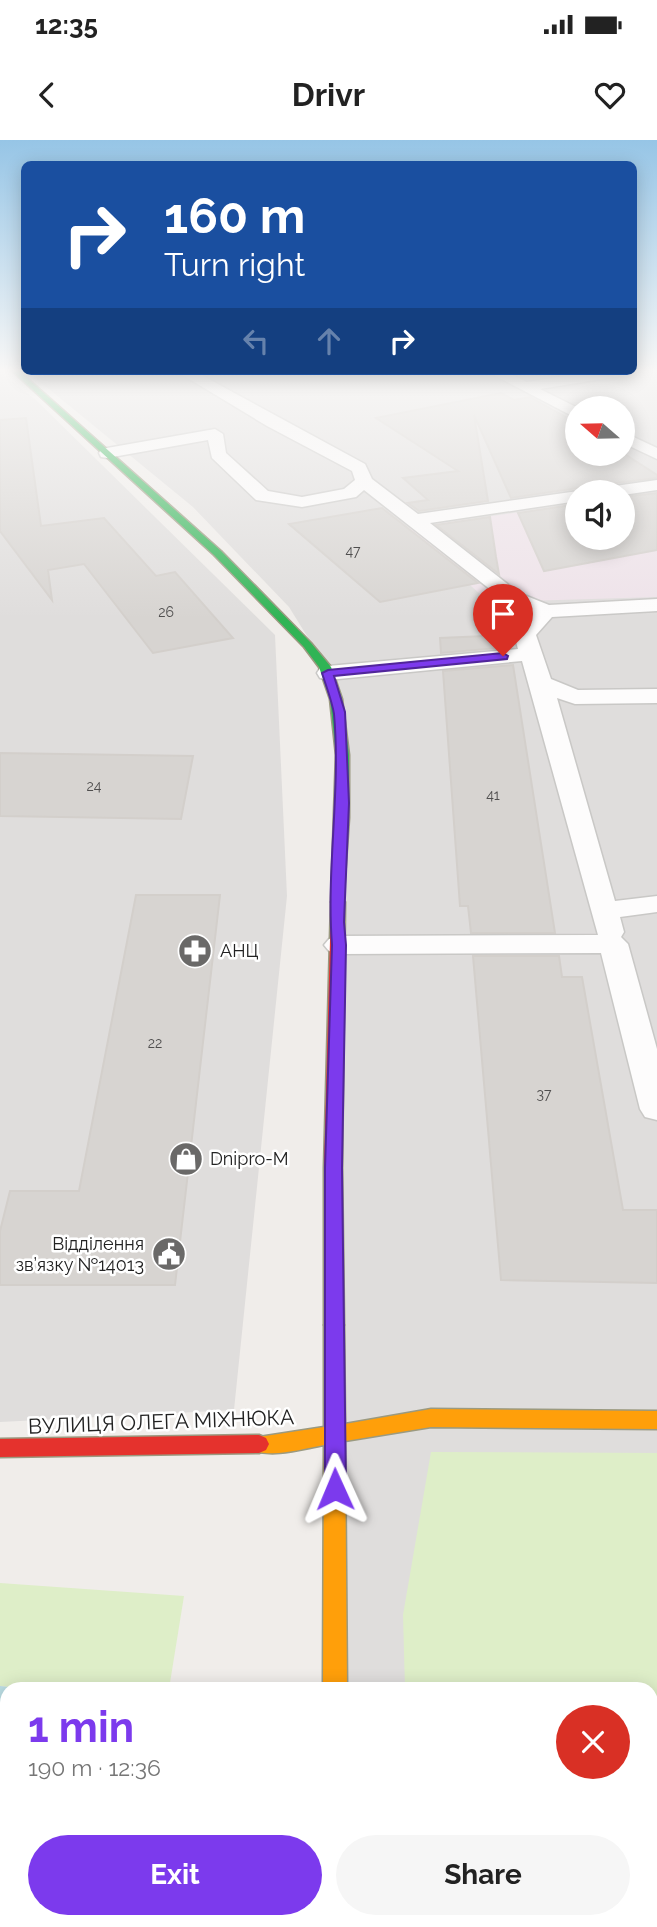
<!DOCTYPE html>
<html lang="en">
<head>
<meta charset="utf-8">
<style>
	:root { --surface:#fff; --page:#f6f6f6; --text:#222; --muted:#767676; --accent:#7c3aed }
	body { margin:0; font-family:Raleway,sans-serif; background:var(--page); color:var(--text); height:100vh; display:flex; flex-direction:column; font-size:26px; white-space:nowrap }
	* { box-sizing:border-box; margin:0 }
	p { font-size:23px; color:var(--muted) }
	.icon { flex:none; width:38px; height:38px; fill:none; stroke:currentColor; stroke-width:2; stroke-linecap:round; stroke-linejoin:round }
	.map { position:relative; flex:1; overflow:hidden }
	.sheet { position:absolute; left:0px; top:1542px; width:658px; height:247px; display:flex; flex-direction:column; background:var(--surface); border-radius:21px 21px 0 0; box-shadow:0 4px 18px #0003 }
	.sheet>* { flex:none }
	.hud { position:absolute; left:21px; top:21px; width:616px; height:214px; border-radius:10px; box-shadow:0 4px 18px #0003; background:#1a4fa0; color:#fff; overflow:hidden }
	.needle { width:46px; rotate:290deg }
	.buttons { position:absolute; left:565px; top:256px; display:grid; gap:14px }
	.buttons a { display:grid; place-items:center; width:70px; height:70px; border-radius:50%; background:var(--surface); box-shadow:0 4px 18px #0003; font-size:35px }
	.pin { position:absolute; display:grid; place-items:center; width:60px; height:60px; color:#fff; margin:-72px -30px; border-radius:50% 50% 50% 0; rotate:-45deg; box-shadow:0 0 7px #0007 }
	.pin .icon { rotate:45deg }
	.me { position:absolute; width:77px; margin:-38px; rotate:359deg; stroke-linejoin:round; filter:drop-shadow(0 0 5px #0008) }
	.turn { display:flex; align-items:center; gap:24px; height:147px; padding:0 28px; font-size:32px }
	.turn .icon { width:91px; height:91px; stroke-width:2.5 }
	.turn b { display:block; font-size:49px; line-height:60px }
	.lanes { display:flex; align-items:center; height:66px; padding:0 28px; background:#0003; justify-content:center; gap:35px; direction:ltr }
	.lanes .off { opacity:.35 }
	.round { display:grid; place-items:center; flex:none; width:74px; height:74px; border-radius:37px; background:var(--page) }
	.head { display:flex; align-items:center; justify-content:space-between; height:119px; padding:0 28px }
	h1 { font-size:42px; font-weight:700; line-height:52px; color:var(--accent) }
	.button { display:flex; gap:14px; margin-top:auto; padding:14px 28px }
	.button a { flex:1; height:80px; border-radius:42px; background:var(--accent); color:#fff; font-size:28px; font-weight:700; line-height:80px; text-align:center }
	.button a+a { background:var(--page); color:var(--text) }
	.status { display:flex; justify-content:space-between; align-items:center; height:49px; padding:0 35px; background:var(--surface); direction:ltr }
	.status svg { height:19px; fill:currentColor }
	header { display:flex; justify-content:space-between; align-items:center; height:91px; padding:0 28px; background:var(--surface); font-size:32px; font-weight:700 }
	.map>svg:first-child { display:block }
	.residential { fill:#dfdddc; fill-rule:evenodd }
	.industrial { fill:#eee2e9 }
	.grass { fill:#deeec8 }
	.water { fill:#bcdee4 }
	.building { fill:#d7d4d1; stroke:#d3cfcb; stroke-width:2 }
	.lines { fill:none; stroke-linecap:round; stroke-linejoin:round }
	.lane-casing { stroke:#c9c8c6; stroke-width:3 }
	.fast-casing { stroke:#9b9a80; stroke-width:3 }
	.slow-casing { stroke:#9b9a80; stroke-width:3 }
	.jam-casing { stroke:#9b9a80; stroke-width:3 }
	.lane { fill:#fdfcfc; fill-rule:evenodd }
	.fast { fill:#30b455; fill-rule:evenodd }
	.slow { fill:#ff9f0a; fill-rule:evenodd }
	.jam { fill:#e5322d; fill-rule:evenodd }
	.route { fill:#7c3aed; stroke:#51269a; stroke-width:2 }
	.labels { text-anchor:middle; stroke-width:5; stroke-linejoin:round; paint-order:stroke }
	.number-label { font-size:14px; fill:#4f4e4e }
	.poi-label { font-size:18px; fill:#222; stroke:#fff; text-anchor:start }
	.near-street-label { font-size:21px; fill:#222; stroke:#fff }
</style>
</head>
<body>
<div class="status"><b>12:35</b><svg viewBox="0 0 49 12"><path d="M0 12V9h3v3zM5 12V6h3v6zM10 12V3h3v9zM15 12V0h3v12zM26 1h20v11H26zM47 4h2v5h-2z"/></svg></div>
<header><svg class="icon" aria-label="back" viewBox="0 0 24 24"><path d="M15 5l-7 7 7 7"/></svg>Drivr<svg class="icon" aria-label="heart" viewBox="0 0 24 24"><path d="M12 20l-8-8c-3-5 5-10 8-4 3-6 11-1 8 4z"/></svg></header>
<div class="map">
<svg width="657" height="1787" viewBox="0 0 657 1787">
	<rect width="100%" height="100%" fill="#f0edea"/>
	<!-- residential -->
	<g class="residential">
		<path d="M634,229H657V1561L651,1549H328L338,546L289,467L193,367L27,231H634ZM578,268H623V313H578ZM578,352H623V397H578Z"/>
		<path d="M0,232L36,260L275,495L287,756L234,1270L0,1282Z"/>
	</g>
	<!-- industrial -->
	<path class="industrial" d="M657,352V457L489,462L406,388L577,364L578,397H623V357Z"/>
	<!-- grass -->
	<g class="grass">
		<path d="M431,1312L657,1313V1583L651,1584V1549H405L403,1475Z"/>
		<path d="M0,1443L184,1456L169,1549H27L0,1546Z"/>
	</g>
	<!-- water -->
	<path class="water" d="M0,1546L27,1549H7V1782H651V1584L657,1583V1787H0Z"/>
	<!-- building -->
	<g class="building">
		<path d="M501,253L514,260L530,257L578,284V313H623L657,335V338L608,344L596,352L578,348L511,358L474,275L488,361L419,371L408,363L428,360L403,338L458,331L376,278Z"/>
		<path d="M26,278L41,386L104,378L156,436L175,432L233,498L153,513L84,424L48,430L52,460L0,391V280Z"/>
		<path d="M657,353V410L544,431L518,373L578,364V397H623V357Z"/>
		<path d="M382,368L478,443L380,462L289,384Z"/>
		<path d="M490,377L496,417L499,434L436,385Z"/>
		<path d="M509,495L510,507L441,513L440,498Z"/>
		<path d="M513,525L555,793H471L468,766H460L443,531Z"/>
		<path d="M0,613L193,616L181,679L0,676Z"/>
		<path d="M136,755H220L175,1145H0V1091L10,1051H79Z"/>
		<path d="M473,816H559L562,837H582L623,1070H657V1143L501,1140Z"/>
	</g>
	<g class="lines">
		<!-- lane casing -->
		<g class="lane-casing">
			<g id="lane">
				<path d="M176,231H194L365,324L372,339L418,374L578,351L582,352H578V361L430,383L519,453L549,465L657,459V471L552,477L536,495L551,539L578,550L657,549V563L575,564L557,558L615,761L657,756V772L620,777L624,792L621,797L628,804L657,909V980L645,977L640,969L601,813L339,814L329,811L324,805L329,799L339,796L598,795L522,521L328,540L320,538L317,533L320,528L328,526L518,509L514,494L533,473L505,461L364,350L356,357L302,367L256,360L212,318L208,300L107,318L101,317L99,313L101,309L107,308L215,289L223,294L226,313L268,351L302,357L344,349L355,340L352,331L267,286Z"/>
				<path d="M486,231H504L527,242L598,231H633L626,235L540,249L578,268V279Z"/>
				<path d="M623,292L657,308V319L623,303Z"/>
				<path d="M657,340V350L623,355V352H599L608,347Z"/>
			</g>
		</g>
		<!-- fast casing -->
		<g class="fast-casing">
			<path id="fast" d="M10,229H17L221,411L311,503L331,527L342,559L349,615V678L343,765H333L331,762L336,615L330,559L319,527L304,507L214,415Z"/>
		</g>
		<!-- slow casing -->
		<g class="slow-casing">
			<g id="slow">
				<path d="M334,1177L341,1180L344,1185L345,1284L431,1269L657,1271V1289L431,1287L345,1301L347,1549H323L324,1305C301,1309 274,1318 252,1310L249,1304L252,1298L324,1287V1185L327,1180Z"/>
				<path d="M316,1782H343L344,1787H316Z"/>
			</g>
		</g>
		<!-- jam casing -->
		<g class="jam-casing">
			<g id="jam">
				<path d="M338,758L345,762L342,1028L344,1185L341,1190L334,1193L327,1190L324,1185V1028L331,762Z"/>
				<path d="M259,1295L266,1298L269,1304L266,1310L259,1313L0,1317V1299Z"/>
			</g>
		</g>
		<!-- lane -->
		<use href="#lane" class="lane"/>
		<!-- fast -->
		<use href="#fast" class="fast"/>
		<!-- slow -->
		<use href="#slow" class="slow"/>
		<!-- jam -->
		<use href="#jam" class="jam"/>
	</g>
	<!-- sky -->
	<linearGradient id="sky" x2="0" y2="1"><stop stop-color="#96c5e6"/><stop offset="0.48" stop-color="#f8f7f6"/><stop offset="1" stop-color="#f8f7f6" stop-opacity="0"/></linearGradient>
	<rect width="657" height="479" fill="url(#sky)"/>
	<!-- route -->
	<path class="route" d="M503,513L508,516L507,519L334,536L345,572L349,663L344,782L346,805L342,1028L346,1349L343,1355L335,1358L328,1355L325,1349V1028L332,805C326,728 341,651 334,574C332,561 326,546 322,533L328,530Z"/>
	<!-- icons -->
	<defs>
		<g id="pharmacy-disc" transform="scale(1.75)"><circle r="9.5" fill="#6a6968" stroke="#fff"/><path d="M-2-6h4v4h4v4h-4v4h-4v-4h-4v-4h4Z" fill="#fff"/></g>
		<g id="shop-disc" transform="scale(1.75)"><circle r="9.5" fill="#6a6968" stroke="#fff"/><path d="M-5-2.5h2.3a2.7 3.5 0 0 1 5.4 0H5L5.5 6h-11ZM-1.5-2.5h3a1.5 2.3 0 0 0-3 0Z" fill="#fff"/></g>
		<g id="civic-disc" transform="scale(1.75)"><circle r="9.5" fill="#6a6968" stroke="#fff"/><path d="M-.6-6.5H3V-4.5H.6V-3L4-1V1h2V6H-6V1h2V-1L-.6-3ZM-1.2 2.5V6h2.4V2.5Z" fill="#fff"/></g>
	</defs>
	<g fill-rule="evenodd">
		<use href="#pharmacy-disc" x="195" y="811"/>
		<use href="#shop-disc" x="186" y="1019"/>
		<use href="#civic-disc" x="169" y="1114"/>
	</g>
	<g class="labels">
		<!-- number labels -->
		<g class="number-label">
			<text x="353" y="416">47</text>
			<text x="166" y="477">26</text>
			<text x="94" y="651">24</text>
			<text x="493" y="660">41</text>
			<text x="155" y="908">22</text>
			<text x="544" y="959">37</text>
		</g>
		<!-- poi labels -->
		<g class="poi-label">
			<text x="220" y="817">АНЦ</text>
			<text x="210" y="1025">Dnipro-M</text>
			<text x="144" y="1110" text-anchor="end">Відділення<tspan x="144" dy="21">зв’язку №14013</tspan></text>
		</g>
		<!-- near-street labels -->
		<g class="near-street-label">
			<text transform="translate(161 1282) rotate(-2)" y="7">ВУЛИЦЯ ОЛЕГА МІХНЮКА</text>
		</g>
	</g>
</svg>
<div class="buttons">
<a><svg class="needle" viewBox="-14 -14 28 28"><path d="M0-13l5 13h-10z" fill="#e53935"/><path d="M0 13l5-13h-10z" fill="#767676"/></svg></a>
<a><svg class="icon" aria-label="sound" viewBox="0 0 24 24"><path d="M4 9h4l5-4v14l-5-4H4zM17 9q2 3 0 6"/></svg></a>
</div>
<div class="pin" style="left:503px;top:516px;background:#d93025"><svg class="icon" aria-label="arrive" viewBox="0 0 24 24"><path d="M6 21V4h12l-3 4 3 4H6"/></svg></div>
<svg class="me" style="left:335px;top:1349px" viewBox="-20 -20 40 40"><path d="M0-17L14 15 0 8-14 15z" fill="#7c3aed" stroke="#fff" stroke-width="4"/></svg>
<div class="hud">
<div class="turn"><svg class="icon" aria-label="right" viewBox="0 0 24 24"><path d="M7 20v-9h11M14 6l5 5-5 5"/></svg><div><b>160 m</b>Turn right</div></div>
<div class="lanes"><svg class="icon off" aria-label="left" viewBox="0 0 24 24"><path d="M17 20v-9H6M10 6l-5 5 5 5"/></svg><svg class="icon off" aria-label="ahead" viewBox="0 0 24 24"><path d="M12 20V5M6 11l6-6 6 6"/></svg><svg class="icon" aria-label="right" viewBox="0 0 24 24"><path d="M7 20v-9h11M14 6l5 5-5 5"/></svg></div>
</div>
<section class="sheet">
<div class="head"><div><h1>1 min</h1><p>190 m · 12:36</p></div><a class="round" style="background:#d93025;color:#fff"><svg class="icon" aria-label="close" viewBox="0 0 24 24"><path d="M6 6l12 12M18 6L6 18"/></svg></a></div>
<div class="button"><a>Exit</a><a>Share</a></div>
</section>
</div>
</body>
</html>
